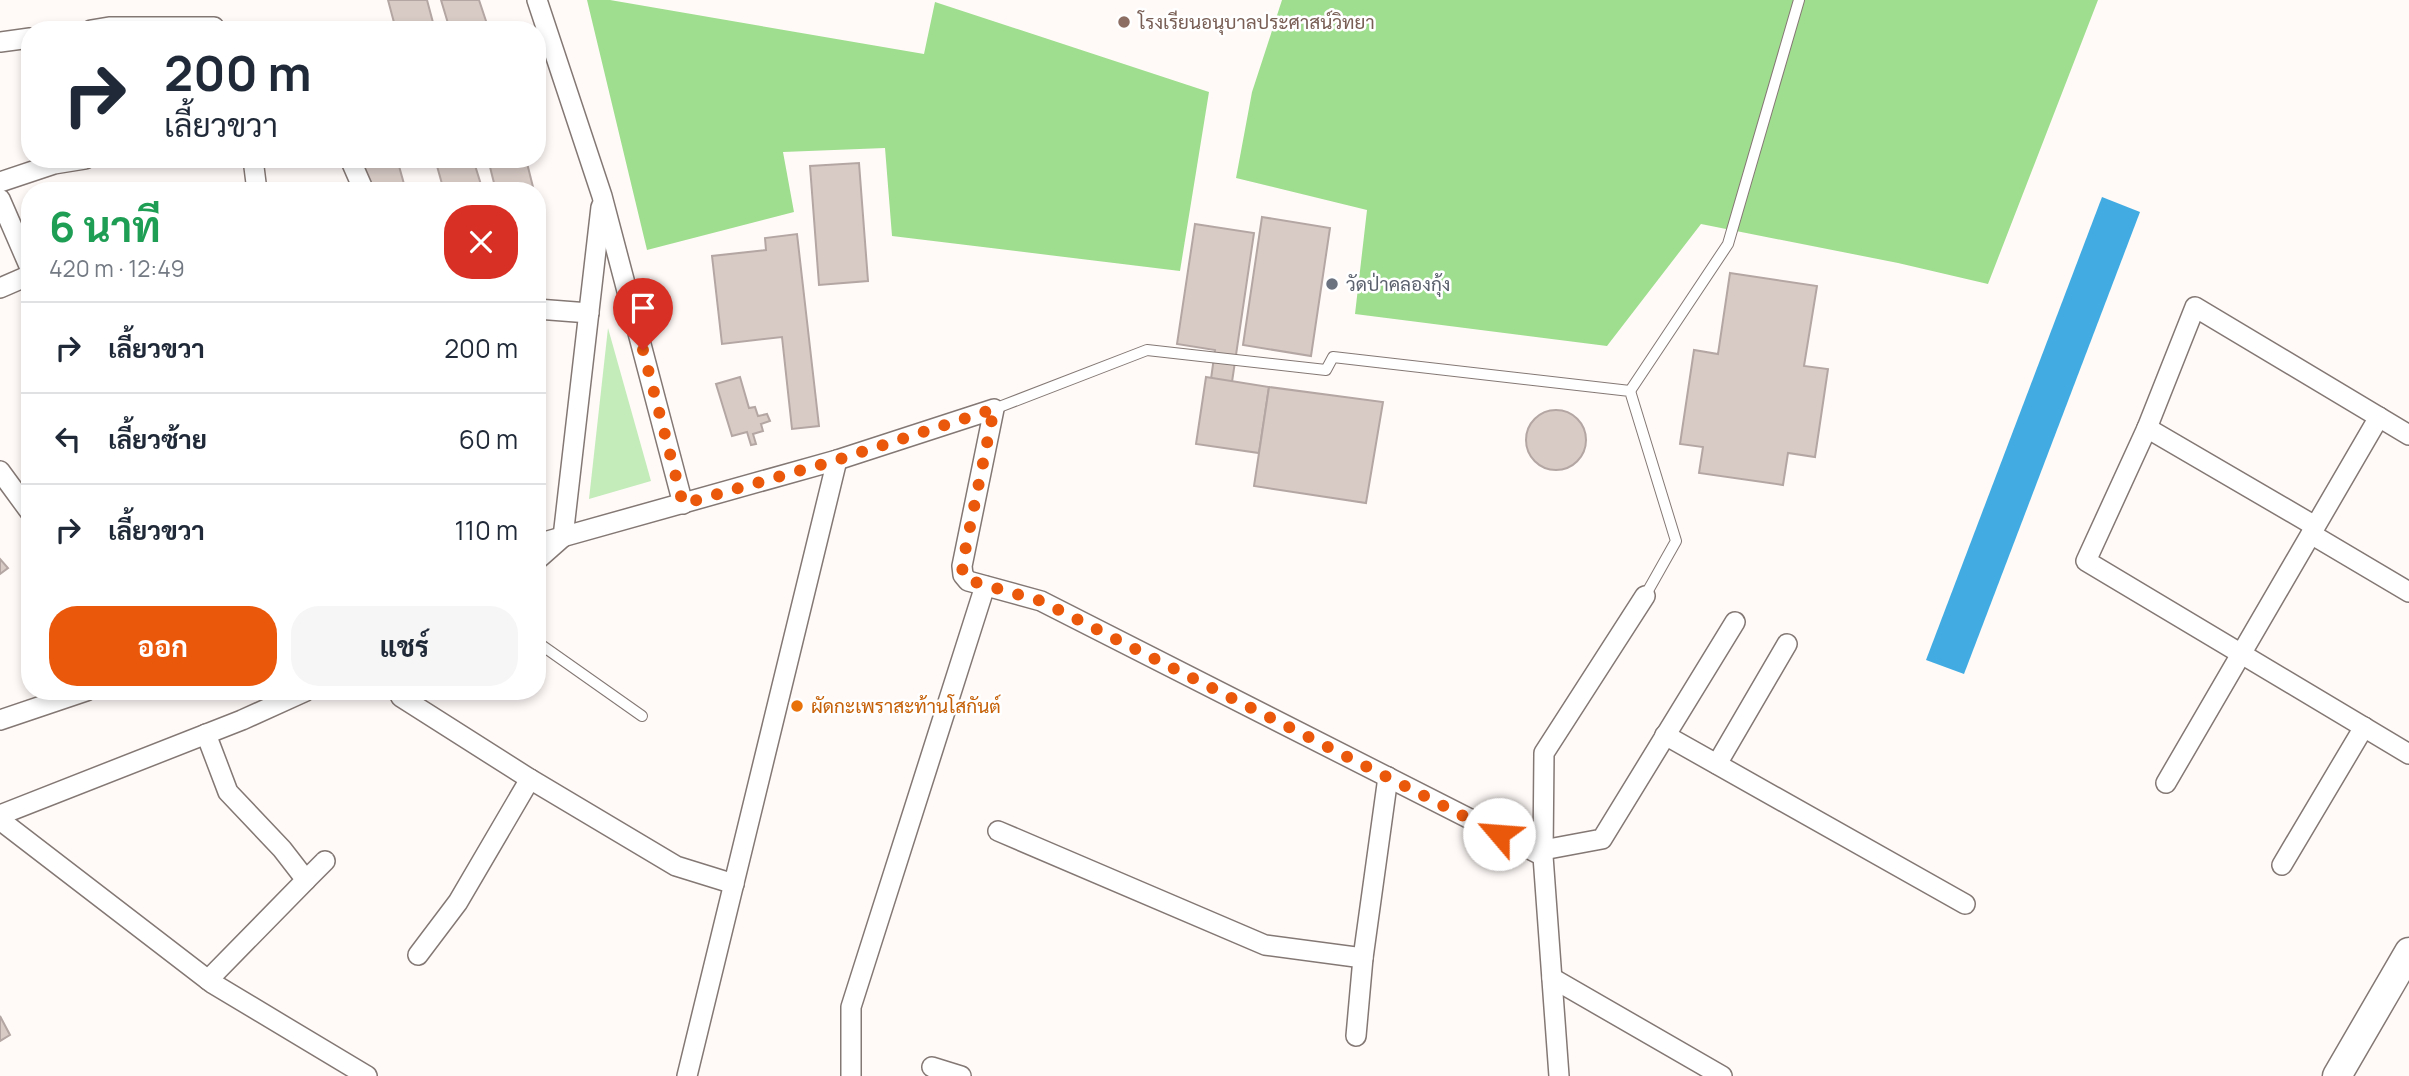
<!DOCTYPE html>
<html lang="th">
<head>
<meta charset="utf-8">
<style>
	:root { --surface:#fff; --page:#f6f6f7; --text:#1f2937; --muted:#747a83; --line:#e0e1e3; --accent:#ea580c }
	body { margin:0; font-family:Manrope,Sarabun,sans-serif; background:var(--page); color:var(--text); height:100vh; display:flex; flex-direction:column; font-size:26px; white-space:nowrap }
	* { box-sizing:border-box; margin:0 }
	p { font-size:23px; color:var(--muted) }
	.icon { flex:none; width:38px; height:38px; fill:none; stroke:currentColor; stroke-width:2; stroke-linecap:round; stroke-linejoin:round }
	.map { position:relative; flex:1; overflow:hidden }
	.details { position:absolute; left:21px; top:182px; width:525px; height:518px; display:flex; flex-direction:column; background:var(--surface); border-radius:28px; box-shadow:0 4px 10px #0003 }
	.details>* { flex:none }
	.banner { position:absolute; left:21px; top:21px; width:525px; height:147px; border-radius:28px; box-shadow:0 4px 10px #0003; background:#fff; color:var(--text); overflow:hidden }
	.pin { position:absolute; display:grid; place-items:center; width:60px; height:60px; color:#fff; margin:-72px -30px; border-radius:50% 50% 50% 0; rotate:-45deg; box-shadow:0 0 7px #0007 }
	.pin .icon { rotate:45deg }
	.me { position:absolute; width:77px; margin:-38px; rotate:297deg; stroke-linejoin:round; filter:drop-shadow(0 0 5px #0008) }
	.turn { display:flex; align-items:center; gap:24px; height:147px; padding:0 28px; font-size:32px }
	.turn .icon { width:91px; height:91px; stroke-width:2.5 }
	.turn b { display:block; font-size:49px; line-height:60px }
	.round { display:grid; place-items:center; flex:none; width:74px; height:74px; border-radius:28px; background:var(--page) }
	.headline { display:flex; align-items:center; justify-content:space-between; height:119px; padding:0 28px }
	h1 { font-size:42px; font-weight:700; line-height:52px; color:#1e9e55 }
	.button { display:flex; gap:14px; margin-top:auto; padding:14px 28px }
	.button a { flex:1; height:80px; border-radius:28px; background:var(--accent); color:#fff; font-size:28px; font-weight:700; line-height:80px; text-align:center }
	.button a+a { background:var(--page); color:var(--text) }
	ul { padding:0; list-style:none }
	li { display:flex; align-items:center; gap:21px; height:91px; padding:0 28px; border-top:2px solid var(--line) }
	li div { flex:1 }
	li b { display:block; font-size:26px }
	li em { font-style:normal }
	.map>svg:first-child { display:block }
	.green { fill:#c4ecba }
	.forest { fill:#a0de8f }
	.water { fill:#42ace2 }
	.building { fill:#d8cbc6; stroke:#b4a7a3; stroke-width:2 }
	.lines { fill:none; stroke-linecap:round; stroke-linejoin:round }
	.lane-casing { stroke:#847874; stroke-width:12 }
	.street-casing { stroke:#847874; stroke-width:22 }
	.secondary-casing { stroke:#847874; stroke-width:31 }
	.lane { stroke:#fff; stroke-width:10 }
	.street { stroke:#fff; stroke-width:19 }
	.secondary { stroke:#fff; stroke-width:28 }
	.route { stroke:#ea580c; stroke-width:12; stroke-dasharray:0 21.6 }
	.education-dot { fill:#8d6e63; stroke:#fff; stroke-width:2.5 }
	.worship-dot { fill:#6b7280; stroke:#fff; stroke-width:2.5 }
	.food-dot { fill:#e8710a; stroke:#fff; stroke-width:2.5 }
	.labels { text-anchor:middle; stroke-width:5; stroke-linejoin:round; paint-order:stroke }
	.education-label { font-size:19px; fill:#785e54; stroke:#fff; text-anchor:start }
	.worship-label { font-size:19px; fill:#5b616d; stroke:#fff; text-anchor:start }
	.food-label { font-size:19px; fill:#c56008; stroke:#fff; text-anchor:start }
</style>
</head>
<body>
<div class="map">
<svg width="2409" height="1076" viewBox="0 0 2409 1076">
	<rect width="100%" height="100%" fill="#fffaf8"/>
	<!-- green -->
	<path class="green" d="M608,328L651,481L589,499Z"/>
	<!-- forest -->
	<g class="forest">
		<path d="M587,0H610L924,54L935,2L1209,92L1180,271L892,236L885,148L783,152L794,212L647,250Z"/>
		<path d="M1282,0H2098L1988,284L1898,263L1701,224L1607,346L1355,314L1367,210L1236,178L1252,92Z"/>
	</g>
	<!-- water -->
	<path class="water" d="M2102,197L2140,212L1964,674L1926,660Z"/>
	<!-- building -->
	<g class="building">
		<path d="M388,0H427L435,30H396Z"/>
		<path d="M441,0H479L489,30H450Z"/>
		<path d="M362,159H397L406,191H372Z"/>
		<path d="M435,159H473L483,191H444Z"/>
		<path d="M488,159H526L534,191H496Z"/>
		<path d="M859,163L868,281L819,285L810,166Z"/>
		<path d="M537,206L542,226L537,227Z"/>
		<path d="M1262,217L1330,228L1311,356L1243,345Z"/>
		<path d="M1195,224L1254,233L1232,382L1211,379L1215,350L1177,344Z"/>
		<path d="M797,234L819,426L792,429L782,337L722,344L712,256L766,250L765,238Z"/>
		<path d="M1730,273L1817,286L1804,366L1828,369L1815,457L1788,453L1783,485L1699,473L1703,447L1680,444L1694,350L1718,354Z"/>
		<path d="M740,377L749,408L755,407L758,416L767,414L770,421L761,424L763,431L753,434L756,444L751,445L747,432L732,436L716,384Z"/>
		<path d="M1206,377L1269,387L1259,453L1196,444Z"/>
		<path d="M1269,387L1383,402L1366,503L1254,486Z"/>
		<circle cx="1556" cy="440" r="30"/>
		<path d="M0,559L8,568L0,574Z"/>
		<path d="M0,1016L10,1035L0,1041Z"/>
	</g>
	<g class="lines">
		<!-- lane casing -->
		<g class="lane-casing">
			<g id="lane">
				<path d="M1630,391L1728,244L1799,0"/>
				<path d="M994,409L1147,350L1326,370L1333,357L1630,391L1676,541L1645,596"/>
				<path d="M537,642L642,716"/>
			</g>
		</g>
		<!-- street casing -->
		<g class="street-casing">
			<g id="street">
				<path d="M537,0L602,196L683,504"/>
				<path d="M91,30L109,27H214"/>
				<path d="M0,42L30,38"/>
				<path d="M253,159L257,191"/>
				<path d="M350,159L364,191"/>
				<path d="M0,182L54,164L85,159"/>
				<path d="M0,199L30,268"/>
				<path d="M0,288L30,275"/>
				<path d="M537,309L589,313"/>
				<path d="M2147,428L2315,526"/>
				<path d="M2409,435L2195,307L2147,428L2086,561L2409,754"/>
				<path d="M0,471L30,512"/>
				<path d="M2311,534L2409,592"/>
				<path d="M537,544L837,460L994,409L962,566L963,575L968,581L1041,601L1543,856L1559,1076"/>
				<path d="M537,560L563,537L601,207"/>
				<path d="M398,691L401,697L530,779L676,866L734,884"/>
				<path d="M0,720L86,691"/>
				<path d="M206,734L228,792L282,849L306,880L208,980"/>
				<path d="M1665,735L1965,904"/>
				<path d="M1717,764L1787,644"/>
				<path d="M2166,783L2379,417"/>
				<path d="M0,815L242,720L306,691"/>
				<path d="M0,820L212,983L367,1076"/>
				<path d="M998,831L1265,945L1363,958"/>
				<path d="M1543,850L1602,839L1735,622"/>
				<path d="M1543,856L1544,753L1645,596"/>
				<path d="M2282,865L2364,727"/>
				<path d="M306,880L325,861"/>
				<path d="M418,955L458,902L530,779"/>
				<path d="M1552,978L1722,1076"/>
				<path d="M1356,1036L1363,958L1388,777"/>
				<path d="M932,1067L961,1076"/>
				<path d="M687,1076L837,460"/>
				<path d="M851,1076V1007L985,586"/>
			</g>
		</g>
		<!-- secondary casing -->
		<g class="secondary-casing">
			<path id="secondary" d="M2337,1076L2409,952"/>
		</g>
		<!-- lane -->
		<use href="#lane" class="lane"/>
		<!-- street -->
		<use href="#street" class="street"/>
		<!-- secondary -->
		<use href="#secondary" class="secondary"/>
	</g>
	<g class="lines">
		<!-- route -->
		<path class="route" d="M643,350L683,504L837,460L994,409L962,566L963,575L968,580L1041,601L1499,834"/>
	</g>
	<!-- markers -->
	<circle class="education-dot" cx="1124" cy="22" r="7"/>
	<circle class="worship-dot" cx="1332" cy="284" r="7"/>
	<circle class="food-dot" cx="797" cy="706" r="7"/>
	<g class="labels">
		<!-- education labels -->
		<g class="education-label">
			<text x="1138" y="29">โรงเรียนอนุบาลประศาสน์วิทยา</text>
		</g>
		<!-- worship labels -->
		<g class="worship-label">
			<text x="1346" y="291">วัดป่าคลองกุ้ง</text>
		</g>
		<!-- food labels -->
		<g class="food-label">
			<text x="811" y="713">ผัดกะเพราสะท้านโสกันต์</text>
		</g>
	</g>
</svg>
<div class="pin" style="left:643px;top:350px;background:#d93025"><svg class="icon" aria-label="arrive" viewBox="0 0 24 24"><path d="M6 21V4h12l-3 4 3 4H6"/></svg></div>
<svg class="me" style="left:1499px;top:834px" viewBox="-20 -20 40 40"><circle r="19" fill="#fff"/><path d="M0-13L10 11 0 6-10 11z" fill="#ea580c"/></svg>
<div class="banner">
<div class="turn"><svg class="icon" aria-label="right" viewBox="0 0 24 24"><path d="M7 20v-9h11M14 6l5 5-5 5"/></svg><div><b>200 m</b>เลี้ยวขวา</div></div>
</div>
<section class="details">
<div class="headline"><div><h1>6 นาที</h1><p>420 m · 12:49</p></div><a class="round" style="background:#d93025;color:#fff"><svg class="icon" aria-label="close" viewBox="0 0 24 24"><path d="M6 6l12 12M18 6L6 18"/></svg></a></div>
<ul>
<li><svg class="icon" aria-label="right" viewBox="0 0 24 24"><path d="M7 20v-9h11M14 6l5 5-5 5"/></svg><div><b>เลี้ยวขวา</b></div><em>200 m</em></li>
<li><svg class="icon" aria-label="left" viewBox="0 0 24 24"><path d="M17 20v-9H6M10 6l-5 5 5 5"/></svg><div><b>เลี้ยวซ้าย</b></div><em>60 m</em></li>
<li><svg class="icon" aria-label="right" viewBox="0 0 24 24"><path d="M7 20v-9h11M14 6l5 5-5 5"/></svg><div><b>เลี้ยวขวา</b></div><em>110 m</em></li>
</ul>
<div class="button"><a>ออก</a><a>แชร์</a></div>
</section>
</div>
</body>
</html>
